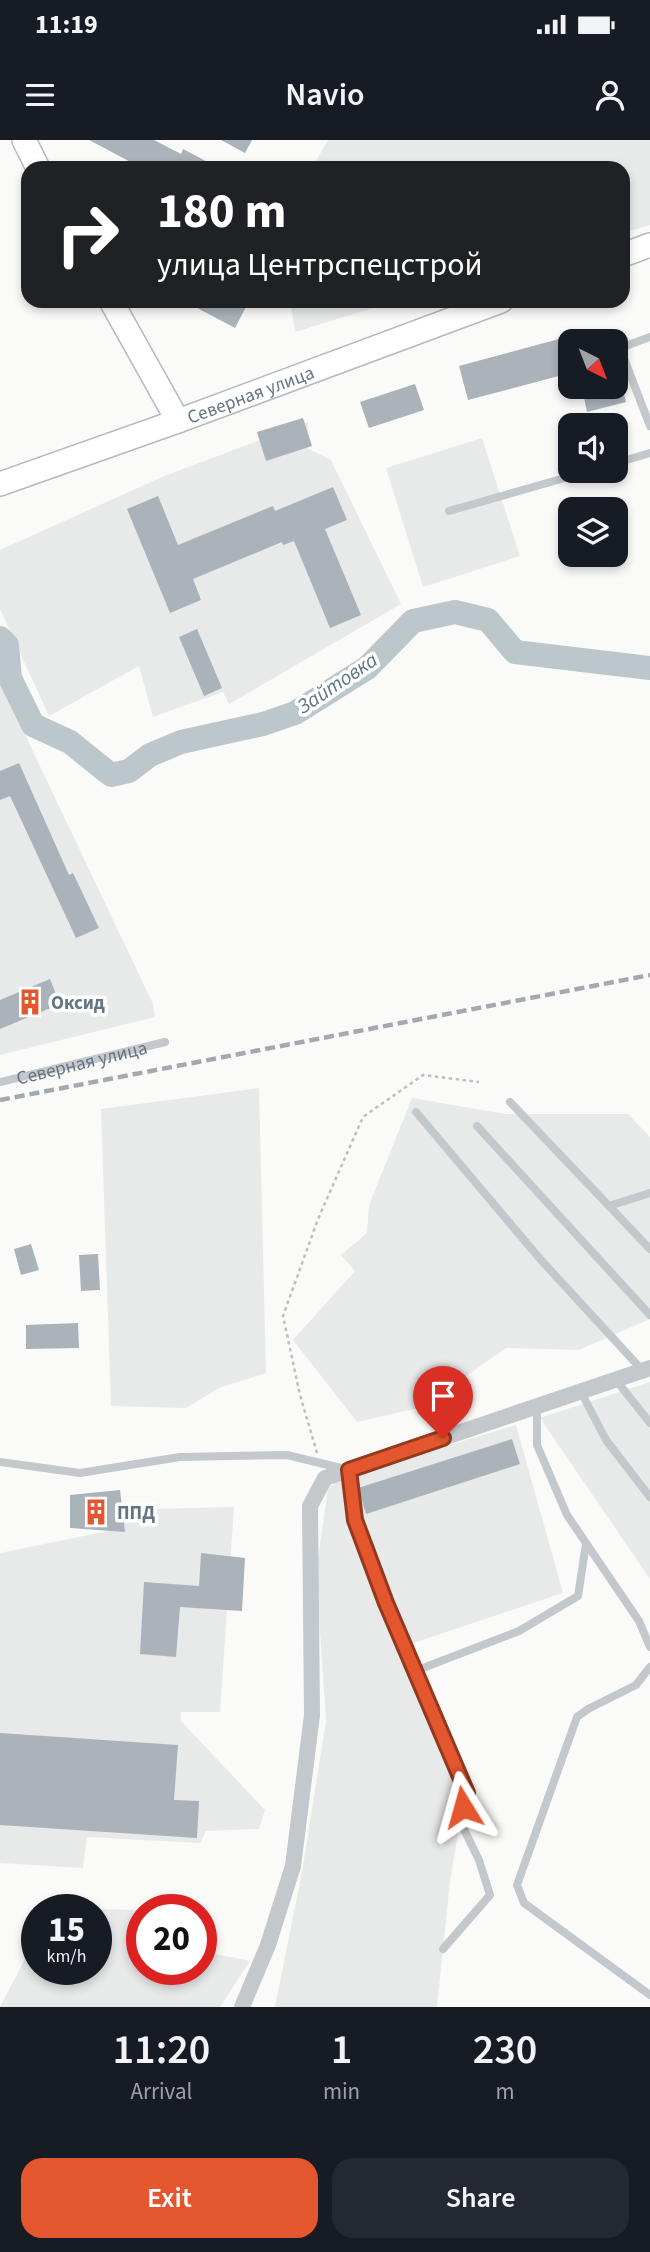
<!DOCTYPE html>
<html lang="en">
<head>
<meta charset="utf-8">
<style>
	:root { --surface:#171b24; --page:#242831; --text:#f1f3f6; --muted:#9ea1a6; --accent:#e4572e }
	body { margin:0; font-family:"Source Sans 3",sans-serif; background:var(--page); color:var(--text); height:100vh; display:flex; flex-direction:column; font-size:26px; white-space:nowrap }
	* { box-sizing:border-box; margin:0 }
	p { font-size:23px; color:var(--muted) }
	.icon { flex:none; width:38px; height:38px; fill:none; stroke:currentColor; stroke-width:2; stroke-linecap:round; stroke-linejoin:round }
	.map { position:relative; height:1867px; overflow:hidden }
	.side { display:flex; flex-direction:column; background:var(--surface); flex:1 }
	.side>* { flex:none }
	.banner { position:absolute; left:21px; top:21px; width:609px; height:147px; border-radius:21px; box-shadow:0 4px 10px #0003; background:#202124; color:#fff; overflow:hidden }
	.needle { width:46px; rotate:138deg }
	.tools { position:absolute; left:558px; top:189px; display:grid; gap:14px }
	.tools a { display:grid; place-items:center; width:70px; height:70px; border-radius:14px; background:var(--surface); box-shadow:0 4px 10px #0003; font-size:35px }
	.speed { position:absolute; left:21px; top:1754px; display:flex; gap:14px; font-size:35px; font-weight:700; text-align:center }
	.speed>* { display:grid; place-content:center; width:91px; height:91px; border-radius:50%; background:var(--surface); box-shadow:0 4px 10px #0003; line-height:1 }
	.speed small { font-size:18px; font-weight:400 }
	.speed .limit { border:10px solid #d22; background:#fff; color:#111 }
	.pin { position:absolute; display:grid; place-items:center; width:60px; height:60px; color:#fff; margin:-72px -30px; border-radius:50% 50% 50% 0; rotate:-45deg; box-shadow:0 0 7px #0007 }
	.pin .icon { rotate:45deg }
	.me { position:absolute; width:77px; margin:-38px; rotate:352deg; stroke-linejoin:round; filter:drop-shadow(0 0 5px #0008) }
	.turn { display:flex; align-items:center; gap:24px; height:147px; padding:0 21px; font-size:32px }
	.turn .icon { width:91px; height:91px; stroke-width:2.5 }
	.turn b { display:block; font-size:49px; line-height:60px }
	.eta { display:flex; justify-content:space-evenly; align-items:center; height:119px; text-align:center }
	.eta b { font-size:42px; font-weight:600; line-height:49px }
	.button { display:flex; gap:14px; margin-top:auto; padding:14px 21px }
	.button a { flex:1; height:80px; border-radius:21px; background:var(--accent); color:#fff; font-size:28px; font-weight:600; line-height:80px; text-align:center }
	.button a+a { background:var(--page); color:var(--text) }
	.status { display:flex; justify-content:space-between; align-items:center; height:49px; padding:0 35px; background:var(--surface); direction:ltr }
	.status svg { height:19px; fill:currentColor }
	header { display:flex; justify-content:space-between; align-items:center; height:91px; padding:0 21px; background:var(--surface); font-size:32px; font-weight:600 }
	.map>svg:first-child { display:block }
	.built { fill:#e8e9e9 }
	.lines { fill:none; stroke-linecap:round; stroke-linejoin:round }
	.river { stroke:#bbc7cb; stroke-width:24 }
	.building { fill:#aab3b9 }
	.secondary-casing { stroke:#b3babf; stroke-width:26 }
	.path { stroke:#bbbfc2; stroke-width:2.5; stroke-dasharray:3.5 3.5; stroke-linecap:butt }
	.lane { stroke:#c3c8cc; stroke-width:8 }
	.street { stroke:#c3c8cc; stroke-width:16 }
	.secondary { stroke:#fff; stroke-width:23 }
	.rail { stroke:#a2aab0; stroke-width:4.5; stroke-dasharray:10 5; stroke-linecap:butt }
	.route-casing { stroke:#94391e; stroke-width:18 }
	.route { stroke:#e4572e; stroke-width:12 }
	.labels { text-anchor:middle; stroke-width:7; stroke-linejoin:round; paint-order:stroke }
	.street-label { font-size:19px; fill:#657683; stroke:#fff }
	.poi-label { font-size:19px; font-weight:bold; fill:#657683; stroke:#fff; text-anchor:start }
	.water-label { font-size:21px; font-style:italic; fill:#60757c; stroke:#fff }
</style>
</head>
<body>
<div class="status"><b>11:19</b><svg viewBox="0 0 49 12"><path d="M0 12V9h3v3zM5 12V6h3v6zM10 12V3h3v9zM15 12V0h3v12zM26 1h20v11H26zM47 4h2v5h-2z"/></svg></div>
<header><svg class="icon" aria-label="menu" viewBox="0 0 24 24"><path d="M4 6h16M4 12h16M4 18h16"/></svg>Navio<svg class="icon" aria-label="person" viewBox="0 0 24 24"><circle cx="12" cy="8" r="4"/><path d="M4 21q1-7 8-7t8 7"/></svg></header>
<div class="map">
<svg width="650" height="1867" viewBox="0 0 650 1867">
	<rect width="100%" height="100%" fill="#fafaf8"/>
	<!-- built -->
	<g class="built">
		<path d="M328,0H650V85L623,93V28H312Z"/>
		<path d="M290,161H396L295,192Z"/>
		<path d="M308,282L307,308L331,320L401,464L229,564L223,552L153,577L139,526L49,576L0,469V410L162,337Z"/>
		<path d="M482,298L520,416L423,447L386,328Z"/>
		<path d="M0,542L153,864L155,877L0,915Z"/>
		<path d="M259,948L266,1233L219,1248L186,1268L111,1266L101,969Z"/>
		<path d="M412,958L505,974H628L650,997V1179L579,1210L506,1208L422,1267L357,1282L293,1200L355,1131L341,1115L367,1093L369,1065Z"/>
		<path d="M650,1242V1439L540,1278Z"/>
		<path d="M516,1285L563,1453L405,1506L464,1657L450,1741L437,1867H275L302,1732L326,1581L316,1432L328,1349L339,1339Z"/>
		<path d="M234,1367L220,1572H181V1581L265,1670L259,1689L206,1691L200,1703L87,1697L83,1728L0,1723V1413L108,1391L109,1370Z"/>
		<path d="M96,1769L142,1770V1829H201V1811L250,1821L220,1867H0L37,1796V1829H96Z"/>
	</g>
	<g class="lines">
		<!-- river -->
		<path class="river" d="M0,498L7,505L10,538L33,585L70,602L111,635L129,631L150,615L181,602L263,584L295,573L367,528L413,481L455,472L488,480L515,512L650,528"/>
	</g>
	<!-- building -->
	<g class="building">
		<path d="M89,0H154L181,14L183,9L219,28H142Z"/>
		<path d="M221,0H252L245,13Z"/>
		<path d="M184,161H249L235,188Z"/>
		<path d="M570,196V233L468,260L459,226Z"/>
		<path d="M621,243L626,262L587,272L583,253L616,247V244Z"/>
		<path d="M415,244L424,270L369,288L360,262Z"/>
		<path d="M303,278L312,306L266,321L257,292Z"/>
		<path d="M333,347L347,380L325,389L361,475L330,488L294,401L283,405L282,402L193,439L201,460L170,473L127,369L158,356L178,405L273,366L275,371Z"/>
		<path d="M197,489L222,548L204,556L179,497Z"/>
		<path d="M19,623L69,735L73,733L99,788L76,798L10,656L0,660V631Z"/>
		<path d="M50,839L60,864L0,889V860Z"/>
		<path d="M31,1104L39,1130L21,1135L14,1109Z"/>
		<path d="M98,1114L100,1150L81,1151L79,1115Z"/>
		<path d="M78,1183L79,1208L26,1209V1185Z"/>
		<path d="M512,1299L520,1324L366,1374L358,1348Z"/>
		<path d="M120,1350L125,1392L70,1388V1355Z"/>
		<path d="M201,1413L245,1418L242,1471L180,1467L176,1517L140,1514L144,1442L199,1446Z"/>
		<path d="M0,1593L178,1605L174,1660L199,1661L197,1698L0,1685Z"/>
	</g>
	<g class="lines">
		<!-- secondary casing -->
		<g class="secondary-casing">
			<g id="secondary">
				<path d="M24,0L38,28"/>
				<path d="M623,115L650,105"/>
				<path d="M111,161L178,281"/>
				<path id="s2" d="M0,344L178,281L501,161"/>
			</g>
		</g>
		<!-- path -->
		<path class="path" d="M317,1313L300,1255L283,1176L318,1079L363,977L423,935L479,942"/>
		<!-- lane -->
		<g class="lane">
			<path d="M650,197L620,208L650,286"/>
			<path d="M616,323L650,313"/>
			<path d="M449,371L589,331"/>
			<path id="s1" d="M0,942L165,902"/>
			<path d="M510,962L650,1109"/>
			<path d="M416,972L541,1120L643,1231"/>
			<path d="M477,986L650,1175"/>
			<path d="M609,1066L650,1053"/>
			<path d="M616,1240L650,1283"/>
			<path d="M581,1252L606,1300L650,1357"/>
			<path d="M537,1267V1305L567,1375L639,1481L650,1507"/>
			<path d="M0,1322L80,1333L180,1317L287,1315L349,1330L355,1380L386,1463L467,1653L460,1681L479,1720L490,1755L443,1809"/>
			<path d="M650,1527L636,1545L588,1569L577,1577L517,1745L524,1763L650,1855"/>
			<path d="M415,1531L519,1491L578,1456L586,1404"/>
		</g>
		<!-- street -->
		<path class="street" d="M242,1867L268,1805L293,1726L312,1575L310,1366L325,1338L650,1228"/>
		<!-- secondary -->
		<use href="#secondary" class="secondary"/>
		<!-- rail -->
		<path class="rail" d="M0,960L650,835"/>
	</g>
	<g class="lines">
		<!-- route casing -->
		<g class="route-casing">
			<path id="route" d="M443,1298L349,1330L355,1380L386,1463L467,1653L463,1667"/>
		</g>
		<!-- route -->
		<use href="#route" class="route"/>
	</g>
	<!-- icons -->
	<defs>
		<g id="building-bare" transform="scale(2.1)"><path d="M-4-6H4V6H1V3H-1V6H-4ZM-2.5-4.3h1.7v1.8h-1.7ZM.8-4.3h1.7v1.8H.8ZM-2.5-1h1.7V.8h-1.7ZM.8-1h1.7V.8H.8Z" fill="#e4572e" stroke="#fff" stroke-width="2.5" paint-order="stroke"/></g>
	</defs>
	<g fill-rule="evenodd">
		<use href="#building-bare" x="30" y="862"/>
		<use href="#building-bare" x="96" y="1372"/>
	</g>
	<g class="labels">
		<!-- street labels -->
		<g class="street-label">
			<text dy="7" stroke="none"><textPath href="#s2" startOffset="266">Северная улица</textPath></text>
			<text dy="7" stroke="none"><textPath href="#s1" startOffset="84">Северная улица</textPath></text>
		</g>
		<!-- poi labels -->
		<g class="poi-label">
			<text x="51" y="869">Оксид</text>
			<text x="117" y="1379">ППД</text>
		</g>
		<!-- water labels -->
		<g class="water-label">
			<text transform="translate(337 543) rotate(-34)" y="7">Зайтовка</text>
		</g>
	</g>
</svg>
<div class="tools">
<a><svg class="needle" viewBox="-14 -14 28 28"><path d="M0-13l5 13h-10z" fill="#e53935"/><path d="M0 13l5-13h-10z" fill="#9ea1a6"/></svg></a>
<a><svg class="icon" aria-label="sound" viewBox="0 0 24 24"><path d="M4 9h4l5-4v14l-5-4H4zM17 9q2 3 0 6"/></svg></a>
<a><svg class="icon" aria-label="layers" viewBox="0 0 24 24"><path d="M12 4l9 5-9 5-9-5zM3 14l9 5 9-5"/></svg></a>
</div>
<div class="speed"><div>15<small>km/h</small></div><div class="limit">20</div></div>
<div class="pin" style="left:443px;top:1298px;background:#d93025"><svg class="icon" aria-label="arrive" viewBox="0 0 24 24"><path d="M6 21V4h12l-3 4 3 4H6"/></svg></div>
<svg class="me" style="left:463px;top:1667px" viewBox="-20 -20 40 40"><path d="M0-17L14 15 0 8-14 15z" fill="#e4572e" stroke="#fff" stroke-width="4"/></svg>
<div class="banner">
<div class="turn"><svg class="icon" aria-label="right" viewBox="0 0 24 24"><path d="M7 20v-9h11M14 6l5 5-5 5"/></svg><div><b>180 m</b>улица Центрспецстрой</div></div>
</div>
</div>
<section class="side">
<div class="eta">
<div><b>11:20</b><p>Arrival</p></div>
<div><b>1</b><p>min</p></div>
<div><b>230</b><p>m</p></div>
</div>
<div class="button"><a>Exit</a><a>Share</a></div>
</section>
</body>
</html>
